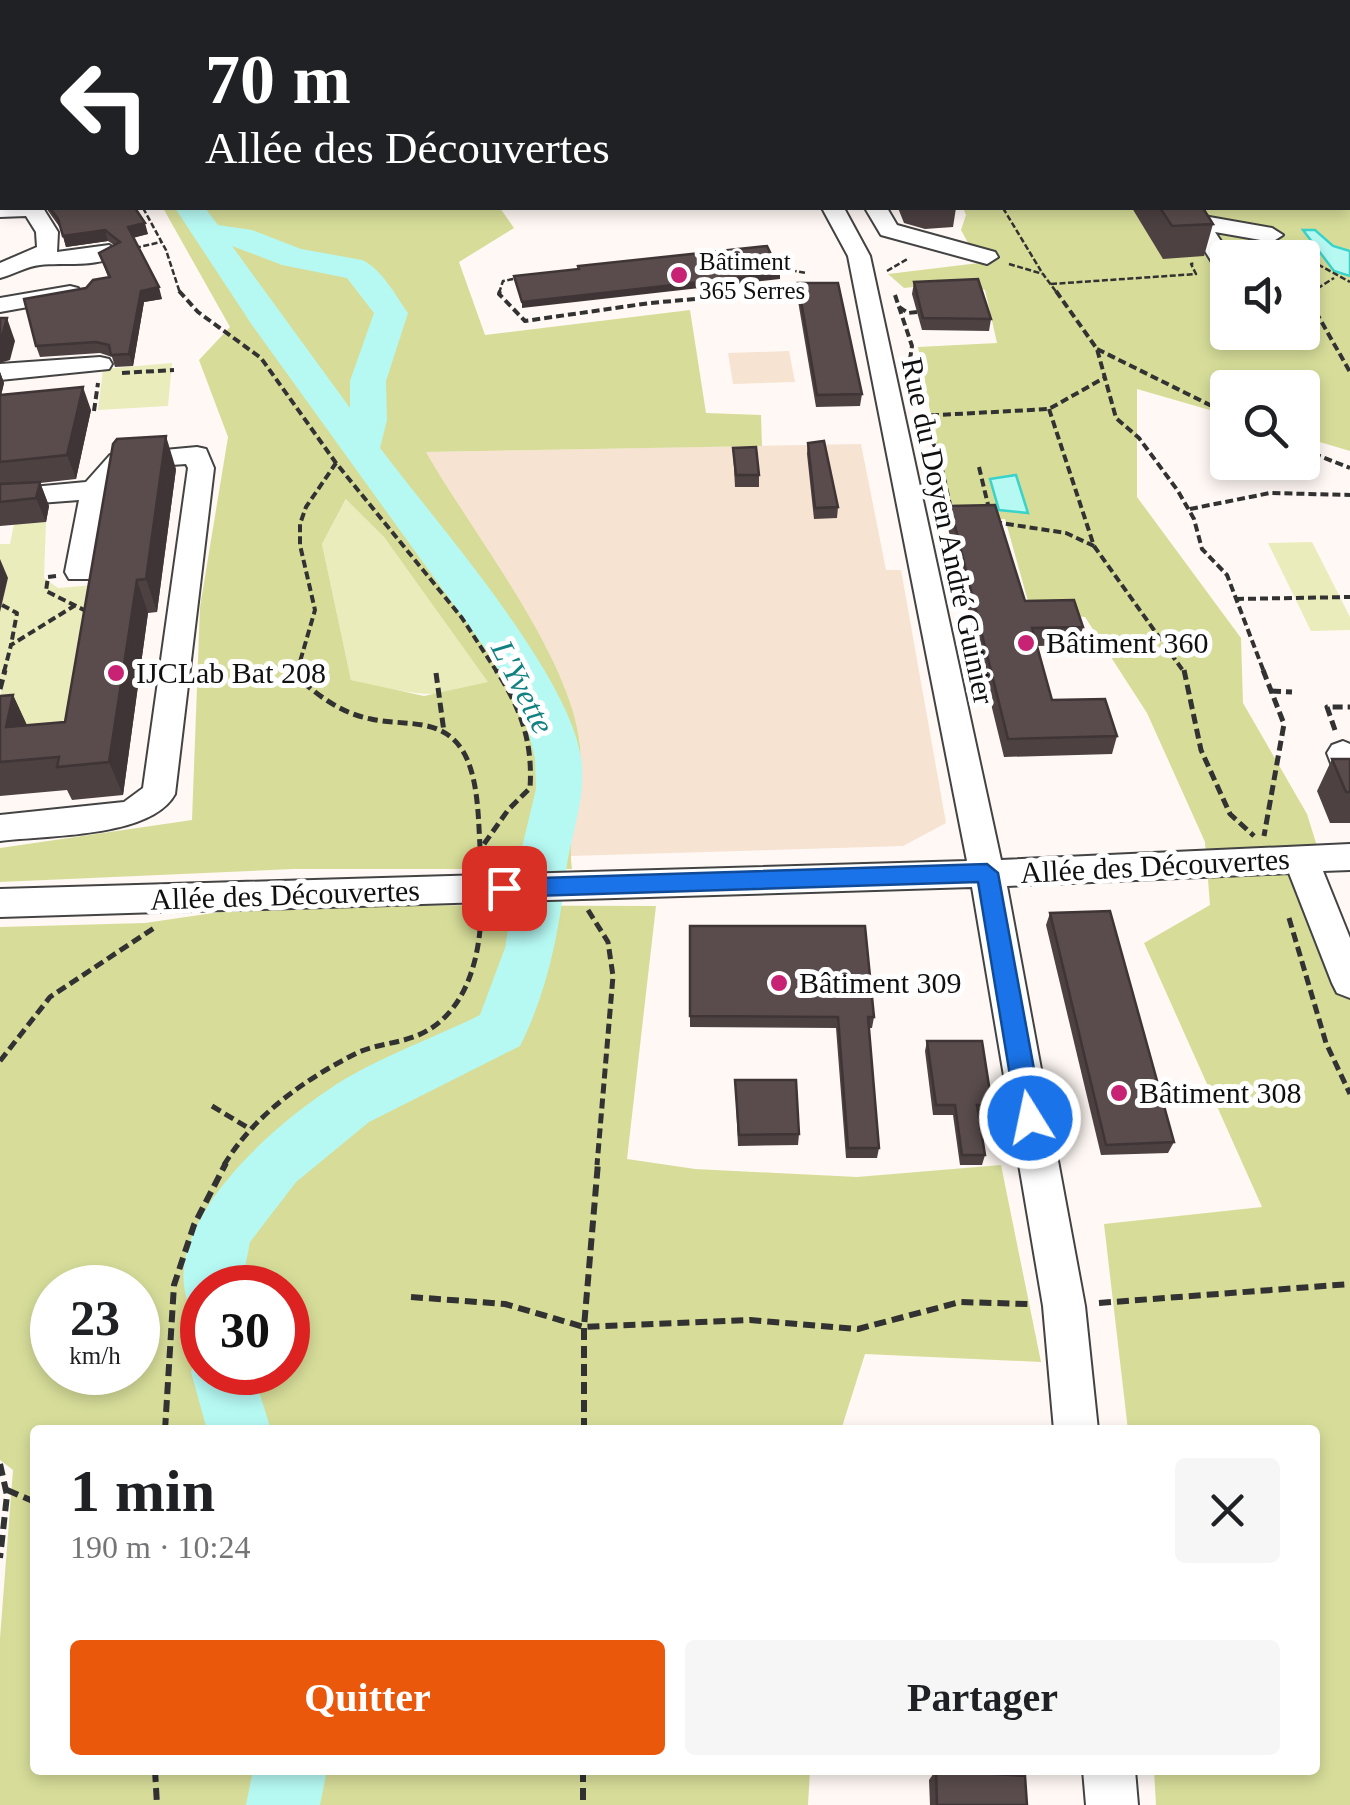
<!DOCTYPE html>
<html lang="fr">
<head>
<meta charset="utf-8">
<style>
	:root { --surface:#fff; --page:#f6f6f6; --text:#202124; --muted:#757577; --accent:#ea580c }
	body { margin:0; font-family:Georgia,serif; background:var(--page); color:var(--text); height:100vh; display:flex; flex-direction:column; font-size:38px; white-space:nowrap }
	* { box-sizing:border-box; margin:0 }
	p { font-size:32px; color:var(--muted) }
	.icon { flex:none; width:55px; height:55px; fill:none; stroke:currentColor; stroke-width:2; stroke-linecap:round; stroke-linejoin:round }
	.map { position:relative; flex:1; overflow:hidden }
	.side { position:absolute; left:30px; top:1425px; width:1290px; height:350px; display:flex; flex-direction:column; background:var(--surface); border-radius:10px; box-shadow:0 5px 15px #0003 }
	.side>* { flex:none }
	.hud { position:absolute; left:0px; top:0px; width:1350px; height:210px; box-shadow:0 5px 15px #0003; background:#202124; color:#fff; overflow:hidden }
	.fabs { position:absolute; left:1210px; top:240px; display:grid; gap:20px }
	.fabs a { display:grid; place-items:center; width:110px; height:110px; border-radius:10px; background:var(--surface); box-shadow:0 5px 15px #0003; font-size:50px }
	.speed { position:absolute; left:30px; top:1265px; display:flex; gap:20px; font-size:50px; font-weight:700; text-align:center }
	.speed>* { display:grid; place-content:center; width:130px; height:130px; border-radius:50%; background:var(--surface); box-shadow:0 5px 15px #0003; line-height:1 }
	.speed small { font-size:25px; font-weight:400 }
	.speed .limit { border:15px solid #d22; background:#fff; color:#111 }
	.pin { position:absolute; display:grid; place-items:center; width:85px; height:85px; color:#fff; margin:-42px; border-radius:20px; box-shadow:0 5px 15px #0006 }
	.me { position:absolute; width:110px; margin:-55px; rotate:350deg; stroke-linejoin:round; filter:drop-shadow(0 0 8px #0008) }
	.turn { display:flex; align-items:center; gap:35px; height:210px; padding:0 40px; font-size:45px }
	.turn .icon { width:130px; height:130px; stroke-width:2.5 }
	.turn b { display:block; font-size:70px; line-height:85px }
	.round { display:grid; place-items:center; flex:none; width:105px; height:105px; border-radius:10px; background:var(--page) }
	.headline { display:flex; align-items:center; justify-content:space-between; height:170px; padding:0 40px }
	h1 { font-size:60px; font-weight:700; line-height:75px }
	.button { display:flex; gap:20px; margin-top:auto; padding:20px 40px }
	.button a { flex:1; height:115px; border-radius:10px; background:var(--accent); color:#fff; font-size:40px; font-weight:700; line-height:115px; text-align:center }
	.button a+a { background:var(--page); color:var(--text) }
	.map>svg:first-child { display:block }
	.farmland { fill:#f7e3d2 }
	.green { fill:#eaecbb }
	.forest { fill:#d7dd99; fill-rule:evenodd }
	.water { fill:#b6f9f3; stroke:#3ad3ca; stroke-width:2.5 }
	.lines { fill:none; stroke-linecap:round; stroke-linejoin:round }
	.river { fill:#b6f9f3; fill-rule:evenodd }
	.minor-casing { stroke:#434343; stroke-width:4 }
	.path-far3 { stroke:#323232; stroke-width:2.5; stroke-dasharray:6 2.5; stroke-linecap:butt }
	.path-far2 { stroke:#323232; stroke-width:4; stroke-dasharray:8 4; stroke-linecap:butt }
	.path-far1 { stroke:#323232; stroke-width:5; stroke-dasharray:10 5; stroke-linecap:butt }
	.path { stroke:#323232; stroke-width:6; stroke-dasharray:12 6; stroke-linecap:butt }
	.minor { fill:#fff; fill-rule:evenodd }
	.wall { fill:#4d4142 }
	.shaded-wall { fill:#3f3536 }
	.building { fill:#5a4c4d; stroke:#3f3536; stroke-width:2.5 }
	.route { fill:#1a73e8; stroke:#114b97; stroke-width:2.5 }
	.poi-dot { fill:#c72274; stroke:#fff; stroke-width:4 }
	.labels { text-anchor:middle; stroke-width:10; stroke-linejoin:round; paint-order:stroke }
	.far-poi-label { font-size:25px; fill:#101010; stroke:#fff; text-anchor:start }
	.street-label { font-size:30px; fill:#101010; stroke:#fff }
	.poi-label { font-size:30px; fill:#101010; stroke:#fff; text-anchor:start }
	.water-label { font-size:32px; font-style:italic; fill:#128281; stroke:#fff }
</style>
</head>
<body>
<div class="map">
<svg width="1350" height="1805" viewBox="0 0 1350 1805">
	<rect width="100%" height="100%" fill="#fff8f4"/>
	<!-- farmland -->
	<g class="farmland">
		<path d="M789,351L795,382L733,384L728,353Z"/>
		<path d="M861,444L886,570H901L946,823L903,846L570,856L580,741L565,689L516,598L425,452Z"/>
	</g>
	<!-- green -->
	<g class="green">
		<path d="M172,363L168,406L98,410L103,369Z"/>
		<path d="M347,498L384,537L489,682C443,704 398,691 351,680L322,544Z"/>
		<path d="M46,522L44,578L58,588L106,584L79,755L22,760L0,697L4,679H0V612L8,579L0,578V544H10L14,524Z"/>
		<path d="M1312,542L1350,617V630L1311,631L1268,543Z"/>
	</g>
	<!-- forest -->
	<g class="forest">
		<path d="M1350,177V451L1303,437L1302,388H1228L1227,415L1137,389V497L1241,638L1243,703L1307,814L1350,952V1805H1156L1154,1770H1315V1430H1128L1104,1224L1262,1207L1144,943L1210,905L1205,842L1147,713L1085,617L1031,612L1005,519L951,521L918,347L997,343L985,290L957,282L904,288L888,274L979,263L961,230L966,215L963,208H1348ZM1228,258H1302V332H1228Z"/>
		<path d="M163,208H500L514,228L459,262L485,335L690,310L706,413L761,415L762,446L426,452C472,533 565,648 579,738C586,780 566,826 572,869H293L0,882V848L192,820L200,607L228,437L199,360L230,327ZM346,499L384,537L488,682L424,696L351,680L322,544Z"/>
		<path d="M268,905L656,906L627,1159L695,1169L857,1177L1001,1165L1041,1362L865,1354L841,1430H35V1770H810L808,1805H0V1638L13,1470L0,1460V927L145,923ZM52,1288H138V1372H52ZM202,1288H288V1372H202Z"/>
	</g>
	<!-- water -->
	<g class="water">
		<path d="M1303,230H1315L1333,246L1350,251V276L1334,271Z"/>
		<path d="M1016,475L1028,513L999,510L990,479Z"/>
	</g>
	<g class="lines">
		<!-- river -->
		<g class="river">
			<path d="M175,208H205L218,225L252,230L301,249L362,260C381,268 396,296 408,313L386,381L387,420L380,448C435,521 569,673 581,758C587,797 571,833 566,871C559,932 548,990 520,1046L369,1122L296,1182L250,1242L241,1288H202V1313L190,1308C155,1229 269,1129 328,1090C371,1060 432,1039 480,1015L505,948L519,860L536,789L535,758L527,726L492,658L252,325ZM232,246L282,265L347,278L374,313L350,381V408Z"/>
			<path d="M202,1349V1372H253L271,1430H207L191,1372Z"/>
			<path d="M253,1770H327L320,1805H246Z"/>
		</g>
		<!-- minor casing -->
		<g class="minor-casing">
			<g id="minor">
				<path d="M483,0H504L505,2H485Z"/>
				<path d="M532,0H554L555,2H534Z"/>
				<path d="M1120,0H1138L1139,2H1121Z"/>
				<path d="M1198,0H1219L1220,2H1200Z"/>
				<path d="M1348,78L1350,79V92L1348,91Z"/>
				<path d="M0,205L43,208L58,232L57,252L109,245L120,252C102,269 63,262 40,265C27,266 13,275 0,278V263L37,247L36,232L26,216L0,217Z"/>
				<path d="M822,208H844L870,256L1001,860L1350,844V870L1323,871L1350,938V998L1337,993L1332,983L1289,873L1007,886L1085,1306L1098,1430H1054L1043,1306L972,887L0,917V889L967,861L848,256Z"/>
				<path d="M865,208H887L897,225L995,252L998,257L987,264L881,235Z"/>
				<path d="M1198,215L1272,228L1283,235L1272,242L1215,232L1232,258H1228V268L1215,267L1187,222Z"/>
				<path d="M70,286L78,288L82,293L78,298L0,312V298Z"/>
				<path d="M100,357L109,359L112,364L109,369L0,380V364Z"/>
				<path d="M197,447L206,449L214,468L175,794C151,838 47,835 0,841V815L124,802L143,788L188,468L186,464L127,468L107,491L93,572L89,579H69L65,572L79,500L0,506V490L86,482L110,455Z"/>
				<path d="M1343,741L1350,744V785L1338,781L1327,753L1332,745Z"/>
				<path d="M1083,1770H1135L1138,1805H1086Z"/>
			</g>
		</g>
		<!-- path-far3 -->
		<g class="path-far3">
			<path d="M143,208L166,250L180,293"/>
			<path d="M1003,208L1041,271"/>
			<path d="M135,248L161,242"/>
			<path d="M1288,248L1350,282"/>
			<path d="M1009,264L1043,274L1057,293"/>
			<path d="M774,267L806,273"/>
			<path d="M887,271L909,258"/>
			<path d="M1051,284L1196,274L1191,264L1195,263"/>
			<path d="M1302,287L1305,293"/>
			<path d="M499,293L503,281L519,278"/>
			<path d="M760,293L804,289"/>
			<path d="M1310,293L1334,278"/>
		</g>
		<!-- path-far2 -->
		<g class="path-far2">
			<path d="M179,291L198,312L261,358L336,463L462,618L497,672"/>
			<path d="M500,291L499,294L525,321L650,303L787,291"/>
			<path d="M1056,291L1097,349L1116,418L1139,438L1178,491L1194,519L1202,549L1227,575L1264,672"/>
			<path d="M1304,291L1350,372"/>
			<path d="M895,295L912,346L909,366"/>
			<path d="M1307,295L1314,291"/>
			<path d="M899,307L908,313L917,312"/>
			<path d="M1097,349L1228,414"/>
			<path d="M122,373L174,370"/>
			<path d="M1049,409L1094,546L1184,672"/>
			<path d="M94,411L98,383"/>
			<path d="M919,416L1049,409L1104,378"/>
			<path d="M921,422L938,452L951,509"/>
			<path d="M1302,449L1350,468"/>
			<path d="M979,467L989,509"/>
			<path d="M1190,509L1270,493L1350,495"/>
			<path d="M994,522L1066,533L1094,546"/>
			<path d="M56,576L48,577L46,591L88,612"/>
			<path d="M1236,599L1350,597"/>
			<path d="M2,605L17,613L11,645"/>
			<path d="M4,672L11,645L74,606"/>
			<path d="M297,672L315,610L300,545V524L306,507L336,463"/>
		</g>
		<!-- path-far1 -->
		<g class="path-far1">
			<path d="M298,670L297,677C320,697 341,713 371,719C407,727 447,715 467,759C480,789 478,828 481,860"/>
			<path d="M1184,670L1201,750L1230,814L1254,836"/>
			<path d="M1263,670L1284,724L1264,836"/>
			<path d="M436,673L444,732"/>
			<path d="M0,689L5,670"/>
			<path d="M1271,691L1292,692"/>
			<path d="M1335,730L1327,707H1350"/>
			<path d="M484,844L508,810L530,788C533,743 521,708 496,670"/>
			<path d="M588,910L608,942L613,976L597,1165"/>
			<path d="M1289,918L1326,1043L1350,1094"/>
			<path d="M0,1061L50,997L157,926"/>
			<path d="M212,1106L250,1129"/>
			<path d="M224,1165C254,1115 305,1079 357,1053C376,1044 396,1044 416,1036C464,1017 479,963 481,916"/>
		</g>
		<!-- path -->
		<g class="path">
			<path d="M411,1297L505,1304L584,1327L750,1320L858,1329L960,1302L1028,1304"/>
			<path d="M1099,1303L1350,1284"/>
			<path d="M165,1430L174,1285L194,1225L226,1163"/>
			<path d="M584,1430V1327L598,1163"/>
			<path d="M0,1464L7,1495L0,1558"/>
			<path d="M7,1490L35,1502"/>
			<path d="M155,1770L157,1805"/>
			<path d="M583,1770V1805"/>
		</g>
		<!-- minor -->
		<use href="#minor" class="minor"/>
	</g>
	<!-- wall -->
	<g class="wall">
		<path d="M416,0H479L483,2H416Z"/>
		<path d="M557,0H797L790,2H561Z"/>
		<path d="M810,0H869L861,2H816Z"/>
		<path d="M46,208H135L148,234L133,238L162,299L144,302L133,366L115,367L112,357L100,353L40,357L36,346L86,288L108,277L99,253L114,245L108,241L66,247L61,229Z"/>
		<path d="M898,208H956L953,227L925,229L904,223Z"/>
		<path d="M1132,208H1203L1213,224L1204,256L1163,259Z"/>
		<path d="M914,282L991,319L989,331L922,330L912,294Z"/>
		<path d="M798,283L862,394L860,406L816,407L797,295Z"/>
		<path d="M0,372L4,383L1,395L91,410L76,479L40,483L49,506L46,522L0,526Z"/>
		<path d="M808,443L838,507L837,518L814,519L807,454Z"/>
		<path d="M733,448L759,475V487H735Z"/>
		<path d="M176,469L157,612L148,613L123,795L72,800L67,790L0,796V696L13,695L27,725L65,722Z"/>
		<path d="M950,506L1025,601L1083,627L1078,645L1037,646L1052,700L1117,736L1112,754L1004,757L947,524Z"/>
		<path d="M1332,759H1350V823H1330L1317,791Z"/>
		<path d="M1050,913L1174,1142L1168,1153L1101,1155L1046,925Z"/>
		<path d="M690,926L874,1017L872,1028H869L879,1148L877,1158H846L836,1028L690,1027Z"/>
		<path d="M927,1041L992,1105L989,1115H979L985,1155L982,1165H960L953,1115H933L925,1051Z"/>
		<path d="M735,1080L799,1134L798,1145L738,1146Z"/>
		<path d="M936,1770L1027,1805H930L929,1780Z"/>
	</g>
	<!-- shaded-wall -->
	<g class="shaded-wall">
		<path d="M716,0H797L790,2H708Z"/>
		<path d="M836,0H869L861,2H835Z"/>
		<path d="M145,223L148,234L131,238L128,227Z"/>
		<path d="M105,230L108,241L66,247L63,236Z"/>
		<path d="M780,273V279L522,308V302Z"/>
		<path d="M159,287L162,299L144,302L133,366L129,354L141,291Z"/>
		<path d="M7,318L15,341L10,360L0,363V337Z"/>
		<path d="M0,372L4,383L0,400Z"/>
		<path d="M83,387L91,410L76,479L67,455Z"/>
		<path d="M166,436L176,469L157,612L146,579Z"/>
		<path d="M40,482L49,506L46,522L36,498Z"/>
		<path d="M0,559L8,578L0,612Z"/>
		<path d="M137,580L148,613L123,795L109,762Z"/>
		<path d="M13,695L28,728L6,727Z"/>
	</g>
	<!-- building -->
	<g class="building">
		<path d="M435,0H479L483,2H439Z"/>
		<path d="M605,0H716L708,2H610Z"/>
		<path d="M50,208H135L145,223L128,227L159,287L141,291L129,354L111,355L109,345L96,342L36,346L24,299L86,288L93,280L110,277L99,253L120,242L105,230L63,236L58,219Z"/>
		<path d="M1160,208H1203L1213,224L1172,226Z"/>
		<path d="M767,246L780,273L522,302L514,276L579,269L578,266Z"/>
		<path d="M978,279L991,319L923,318L914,282Z"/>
		<path d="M798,283H838L862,394L817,395Z"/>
		<path d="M0,318H7L2,336L0,337Z"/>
		<path d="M83,387L67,455L0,462V395Z"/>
		<path d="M166,436L146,579L137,580L109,762L57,767L59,757L0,762V696L13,695L6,727L65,722L113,444L117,439Z"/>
		<path d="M824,441L838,507L815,508L808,443Z"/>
		<path d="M756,447L759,475H736L733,448Z"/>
		<path d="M40,482L36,498L0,502V484Z"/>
		<path d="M995,505L1025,601L1074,600L1083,627L1032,628L1052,700L1105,699L1117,736L1008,739L950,506Z"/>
		<path d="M1332,759H1350V792H1346Z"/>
		<path d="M1110,911L1174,1142L1106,1145L1050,913Z"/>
		<path d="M690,926H865L874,1017H868L879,1148H848L838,1017L690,1016Z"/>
		<path d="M927,1041H982L992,1105H977L985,1155H962L955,1105H936Z"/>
		<path d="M735,1080H796L799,1134L739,1135Z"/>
		<path d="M936,1770L1025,1776L1027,1805H937Z"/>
	</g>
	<!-- route -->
	<path class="route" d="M987,864L998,873L1043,1118L1039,1126L1030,1129L1021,1126L1017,1118L978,882L504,897L493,888L504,879Z"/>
	<!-- markers -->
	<g class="poi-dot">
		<circle cx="679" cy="275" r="10"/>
		<circle cx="1026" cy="643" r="10"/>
		<circle cx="116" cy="673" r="10"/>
		<circle cx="779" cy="983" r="10"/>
		<circle cx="1119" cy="1093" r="10"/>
	</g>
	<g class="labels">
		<!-- far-poi labels -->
		<g class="far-poi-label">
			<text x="699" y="270">Bâtiment<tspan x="699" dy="29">365 Serres</tspan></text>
		</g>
		<!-- street labels -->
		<g class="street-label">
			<text transform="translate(948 531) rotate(78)" y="10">Rue du Doyen André Guinier</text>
			<text transform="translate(1155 866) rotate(-3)" y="10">Allée des Découvertes</text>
			<text transform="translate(285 895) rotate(-2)" y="10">Allée des Découvertes</text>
		</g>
		<!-- poi labels -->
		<g class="poi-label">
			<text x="1046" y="653">Bâtiment 360</text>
			<text x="136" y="683">IJCLab Bat 208</text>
			<text x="799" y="993">Bâtiment 309</text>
			<text x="1139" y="1103">Bâtiment 308</text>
		</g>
		<!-- water labels -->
		<g class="water-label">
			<text transform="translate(523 687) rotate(63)" y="11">L'Yvette</text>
		</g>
	</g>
</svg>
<div class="fabs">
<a><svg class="icon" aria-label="sound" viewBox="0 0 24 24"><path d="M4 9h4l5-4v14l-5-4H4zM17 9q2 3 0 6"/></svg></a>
<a><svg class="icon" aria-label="search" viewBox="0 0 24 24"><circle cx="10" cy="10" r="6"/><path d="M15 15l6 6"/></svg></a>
</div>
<div class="speed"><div>23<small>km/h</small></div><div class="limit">30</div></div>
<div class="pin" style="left:504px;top:888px;background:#d93025"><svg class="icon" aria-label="arrive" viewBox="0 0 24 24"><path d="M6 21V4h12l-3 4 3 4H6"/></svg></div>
<svg class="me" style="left:1030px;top:1118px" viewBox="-20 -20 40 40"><circle r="17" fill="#1a73e8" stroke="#fff" stroke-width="3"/><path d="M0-11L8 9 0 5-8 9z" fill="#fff"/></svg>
<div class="hud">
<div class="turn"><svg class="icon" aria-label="left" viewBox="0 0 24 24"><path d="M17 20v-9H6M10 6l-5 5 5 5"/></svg><div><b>70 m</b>Allée des Découvertes</div></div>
</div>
<section class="side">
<div class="headline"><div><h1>1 min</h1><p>190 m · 10:24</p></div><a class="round"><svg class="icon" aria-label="close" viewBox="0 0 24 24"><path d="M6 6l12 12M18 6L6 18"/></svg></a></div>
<div class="button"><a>Quitter</a><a>Partager</a></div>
</section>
</div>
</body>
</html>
